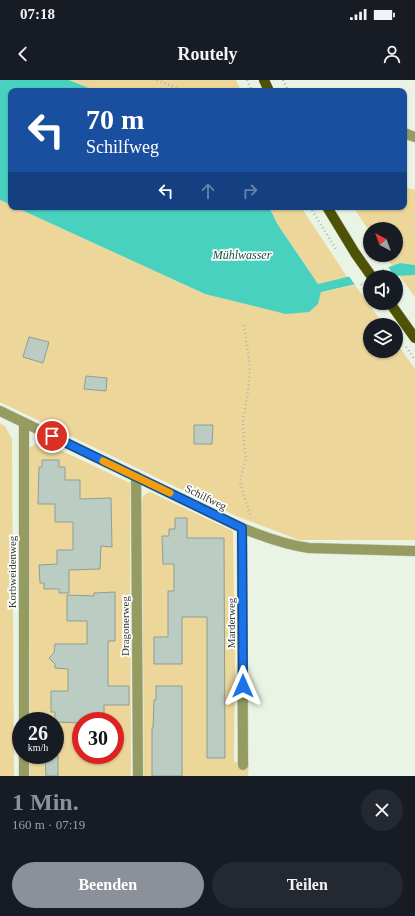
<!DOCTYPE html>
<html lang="de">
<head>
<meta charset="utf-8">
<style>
	:root { --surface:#171b24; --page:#242831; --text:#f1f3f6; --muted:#9ea1a6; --accent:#8c9099 }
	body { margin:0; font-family:"Times New Roman",serif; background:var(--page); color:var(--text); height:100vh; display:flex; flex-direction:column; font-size:15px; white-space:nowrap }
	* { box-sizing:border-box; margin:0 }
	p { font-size:13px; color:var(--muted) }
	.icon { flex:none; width:22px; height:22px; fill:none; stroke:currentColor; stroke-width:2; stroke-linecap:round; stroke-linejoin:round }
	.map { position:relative; height:696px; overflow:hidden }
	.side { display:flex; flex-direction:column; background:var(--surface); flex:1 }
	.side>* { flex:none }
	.top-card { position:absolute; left:8px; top:8px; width:399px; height:122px; border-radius:8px; box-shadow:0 1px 3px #0004; background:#1a4fa0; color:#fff; overflow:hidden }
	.needle { width:26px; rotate:319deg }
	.controls { position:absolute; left:363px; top:142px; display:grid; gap:8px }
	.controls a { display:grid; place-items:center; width:40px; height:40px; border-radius:50%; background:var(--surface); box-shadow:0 1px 3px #0004; font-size:20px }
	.speed { position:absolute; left:12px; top:632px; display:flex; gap:8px; font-size:20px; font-weight:700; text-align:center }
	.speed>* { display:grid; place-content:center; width:52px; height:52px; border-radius:50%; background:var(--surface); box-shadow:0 1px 3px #0004; line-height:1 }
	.speed small { font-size:10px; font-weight:400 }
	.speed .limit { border:6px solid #d22; background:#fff; color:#111 }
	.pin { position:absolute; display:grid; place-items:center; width:34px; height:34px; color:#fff; margin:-17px; border:2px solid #fff; border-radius:50%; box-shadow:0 1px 4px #0007 }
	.me { position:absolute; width:44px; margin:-22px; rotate:0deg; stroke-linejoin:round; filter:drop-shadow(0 0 3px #0008) }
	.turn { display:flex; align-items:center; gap:14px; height:84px; padding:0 12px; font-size:18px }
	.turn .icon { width:52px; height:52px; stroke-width:2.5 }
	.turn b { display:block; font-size:28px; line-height:34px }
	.lanes { display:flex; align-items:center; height:38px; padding:0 12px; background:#0003; justify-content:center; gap:20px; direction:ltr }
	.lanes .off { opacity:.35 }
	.round { display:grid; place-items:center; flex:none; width:42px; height:42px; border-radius:21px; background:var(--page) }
	.head { display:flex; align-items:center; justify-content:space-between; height:68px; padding:0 12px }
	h1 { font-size:24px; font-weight:800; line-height:30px; color:var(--accent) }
	.action { display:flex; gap:8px; margin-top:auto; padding:8px 12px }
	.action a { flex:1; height:46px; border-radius:24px; background:var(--accent); color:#fff; font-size:16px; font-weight:800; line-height:46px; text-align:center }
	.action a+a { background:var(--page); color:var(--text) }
	.status { display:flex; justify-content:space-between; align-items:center; height:28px; padding:0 20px; background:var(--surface); direction:ltr }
	.status svg { height:11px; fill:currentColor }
	header { display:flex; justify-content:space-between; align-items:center; height:52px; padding:0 12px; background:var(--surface); font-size:18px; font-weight:800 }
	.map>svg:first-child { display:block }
	.green { fill:#ecd69a; fill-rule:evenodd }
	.water { fill:#49d1c0 }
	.pier { fill:#e9f4e5 }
	.building { fill:#bbccc2; stroke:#8e9e95 }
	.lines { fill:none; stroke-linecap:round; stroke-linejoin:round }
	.minor-casing { stroke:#c5cfc1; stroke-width:11 }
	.major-casing { stroke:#c5cfc1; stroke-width:11 }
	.path { stroke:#afb8ac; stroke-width:2.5; stroke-dasharray:1 3; stroke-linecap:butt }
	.minor { stroke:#969c61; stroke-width:10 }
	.major { stroke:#4e5205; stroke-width:10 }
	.route-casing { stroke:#114b97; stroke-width:10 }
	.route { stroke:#1a73e8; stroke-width:7 }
	.slow { stroke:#f59e0b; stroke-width:7 }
	.labels { text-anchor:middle; stroke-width:3.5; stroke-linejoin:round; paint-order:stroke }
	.street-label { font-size:11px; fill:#353933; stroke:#fcfefb }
	.water-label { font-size:12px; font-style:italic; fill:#144e47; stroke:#fcfefb }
</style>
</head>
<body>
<div class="status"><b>07:18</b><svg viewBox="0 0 49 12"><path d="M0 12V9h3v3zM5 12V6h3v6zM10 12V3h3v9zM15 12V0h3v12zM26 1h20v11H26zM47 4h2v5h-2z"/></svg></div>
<header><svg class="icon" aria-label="back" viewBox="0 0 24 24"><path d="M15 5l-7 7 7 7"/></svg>Routely<svg class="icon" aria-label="person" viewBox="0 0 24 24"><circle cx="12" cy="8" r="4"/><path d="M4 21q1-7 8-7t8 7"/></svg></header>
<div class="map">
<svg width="415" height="696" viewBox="0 0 415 696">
	<rect width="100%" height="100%" fill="#e9f4e5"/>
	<!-- green -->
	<g class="green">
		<path d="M69,0H236L241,11H96Z"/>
		<path d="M404,107L415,110V185L400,183L392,186L385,175H396V149H370V152L353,127H404Z"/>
		<path d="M0,120L11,125V127H15L205,214L318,224L321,212L355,205L384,245H370V271H396V262L415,289V460H299L236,436L0,322Z"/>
		<path d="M269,127H301L347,197L318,204L278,145Z"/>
		<path d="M399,195H415V217Z"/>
		<path d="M0,343L5,346L12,359L14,696H0Z"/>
		<path d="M41,361L130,403L131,696H30V675H55V641H30L29,368ZM81,641H115V675H81Z"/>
		<path d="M150,412L233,451L235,575L234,682L249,683L248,696H144L142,423L143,416L147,413Z"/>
	</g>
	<!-- water -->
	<g class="water">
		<path d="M0,0H69L96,11H11V125L0,120Z"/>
		<path d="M15,127H269L278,145L318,204L392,186L400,183L415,185V195L370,197V201L321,212L318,224L309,232L286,234L205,214Z"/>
	</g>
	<!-- pier -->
	<path class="pier" d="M387,185L395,197H370V203L356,206L348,195Z"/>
	<!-- building -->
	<g class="building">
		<path d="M29,257L49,262L43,283L23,277Z"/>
		<path d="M86,296L107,298L106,311L84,309Z"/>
		<path d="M194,345H213L212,364H194Z"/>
		<path d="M42,380H59V387H65V400H80V419L111,418L112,467L101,466L100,489L69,490V513H59V509H44V503H40L39,485L57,484V470H73V442H55V424H38L39,387H42Z"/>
		<path d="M175,438H187V458H224L225,678H207V537H182V584H154V557H168V511H174V484H163L162,456H169V449H175Z"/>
		<path d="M115,512V561H108V606H129V625H104V639L81,638V643L55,642V632H51V611H68V589L55,588V584L49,578L54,573L55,564H87V541H67V515L94,516V513Z"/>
		<path d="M156,606H182V696H152V648H153L154,620H156Z"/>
		<path d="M45,675H58V696H46Z"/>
	</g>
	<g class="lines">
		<!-- minor casing -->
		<g class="minor-casing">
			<g id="minor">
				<path d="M404,53L415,57"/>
				<path d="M0,331L242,448C264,457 286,465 309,468L415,471"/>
				<path d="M24,343V641"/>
				<path d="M136,396L138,696"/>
				<path d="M242,448L243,685"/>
				<path d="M24,675V696"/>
			</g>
		</g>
		<!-- major casing -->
		<g class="major-casing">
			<g id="major">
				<path d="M264,0L269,11"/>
				<path d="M327,127L355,173L372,197"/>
				<path d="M390,223L415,258"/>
			</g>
		</g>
		<!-- path -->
		<g class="path">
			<path d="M157,0L184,11"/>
			<path d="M247,0L252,11"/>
			<path d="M283,0L288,11"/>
			<path d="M310,127L337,171"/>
			<path d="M383,189L388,197"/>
			<path d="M361,204L370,218"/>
			<path d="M396,208L401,215"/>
			<path d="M374,223L378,229"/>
			<path d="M244,245L250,287L248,311L243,341L244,363L246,377L240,402L251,438"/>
			<path d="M406,267L415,280"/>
		</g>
		<!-- minor -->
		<use href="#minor" class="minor"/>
		<!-- major -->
		<use href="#major" class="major"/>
	</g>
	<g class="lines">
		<!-- route casing -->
		<g class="route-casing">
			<path id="route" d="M52,356L242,448L243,606"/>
		</g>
		<!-- route -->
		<use href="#route" class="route"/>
		<!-- slow -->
		<path class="slow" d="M103,381L170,413"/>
	</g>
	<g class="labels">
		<!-- street labels -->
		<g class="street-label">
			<text transform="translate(206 417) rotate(26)" y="4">Schilfweg</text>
			<text transform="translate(12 492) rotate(-90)" y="4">Korbweidenweg</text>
			<text transform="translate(231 543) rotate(-90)" y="4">Marderweg</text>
			<text transform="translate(125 546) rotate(-90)" y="4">Dragonerweg</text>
		</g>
		<!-- water labels -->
		<g class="water-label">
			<text x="242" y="179">Mühlwasser</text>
		</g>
	</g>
</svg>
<div class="controls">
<a><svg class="needle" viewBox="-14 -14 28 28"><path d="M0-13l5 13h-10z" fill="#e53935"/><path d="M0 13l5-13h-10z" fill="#9ea1a6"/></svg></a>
<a><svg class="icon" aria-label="sound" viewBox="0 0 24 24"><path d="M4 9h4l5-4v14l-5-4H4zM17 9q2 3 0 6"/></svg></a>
<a><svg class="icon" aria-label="layers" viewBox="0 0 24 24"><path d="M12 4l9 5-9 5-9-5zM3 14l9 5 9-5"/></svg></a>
</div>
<div class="speed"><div>26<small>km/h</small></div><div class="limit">30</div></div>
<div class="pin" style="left:52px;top:356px;background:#d93025"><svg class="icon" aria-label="arrive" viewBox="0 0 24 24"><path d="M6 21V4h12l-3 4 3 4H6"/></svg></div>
<svg class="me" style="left:243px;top:606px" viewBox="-20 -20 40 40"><path d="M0-17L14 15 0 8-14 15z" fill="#1a73e8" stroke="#fff" stroke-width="4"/></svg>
<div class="top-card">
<div class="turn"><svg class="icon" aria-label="left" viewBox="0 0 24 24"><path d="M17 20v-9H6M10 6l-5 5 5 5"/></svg><div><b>70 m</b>Schilfweg</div></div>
<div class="lanes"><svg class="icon" aria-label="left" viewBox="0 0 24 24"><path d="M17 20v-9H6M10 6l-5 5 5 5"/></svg><svg class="icon off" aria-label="ahead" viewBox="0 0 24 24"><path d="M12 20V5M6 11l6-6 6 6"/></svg><svg class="icon off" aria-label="right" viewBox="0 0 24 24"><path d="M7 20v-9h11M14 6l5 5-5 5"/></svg></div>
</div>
</div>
<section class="side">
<div class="head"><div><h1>1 Min.</h1><p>160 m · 07:19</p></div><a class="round"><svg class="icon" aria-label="close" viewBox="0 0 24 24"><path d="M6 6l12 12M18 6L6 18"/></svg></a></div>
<div class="action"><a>Beenden</a><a>Teilen</a></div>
</section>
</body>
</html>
